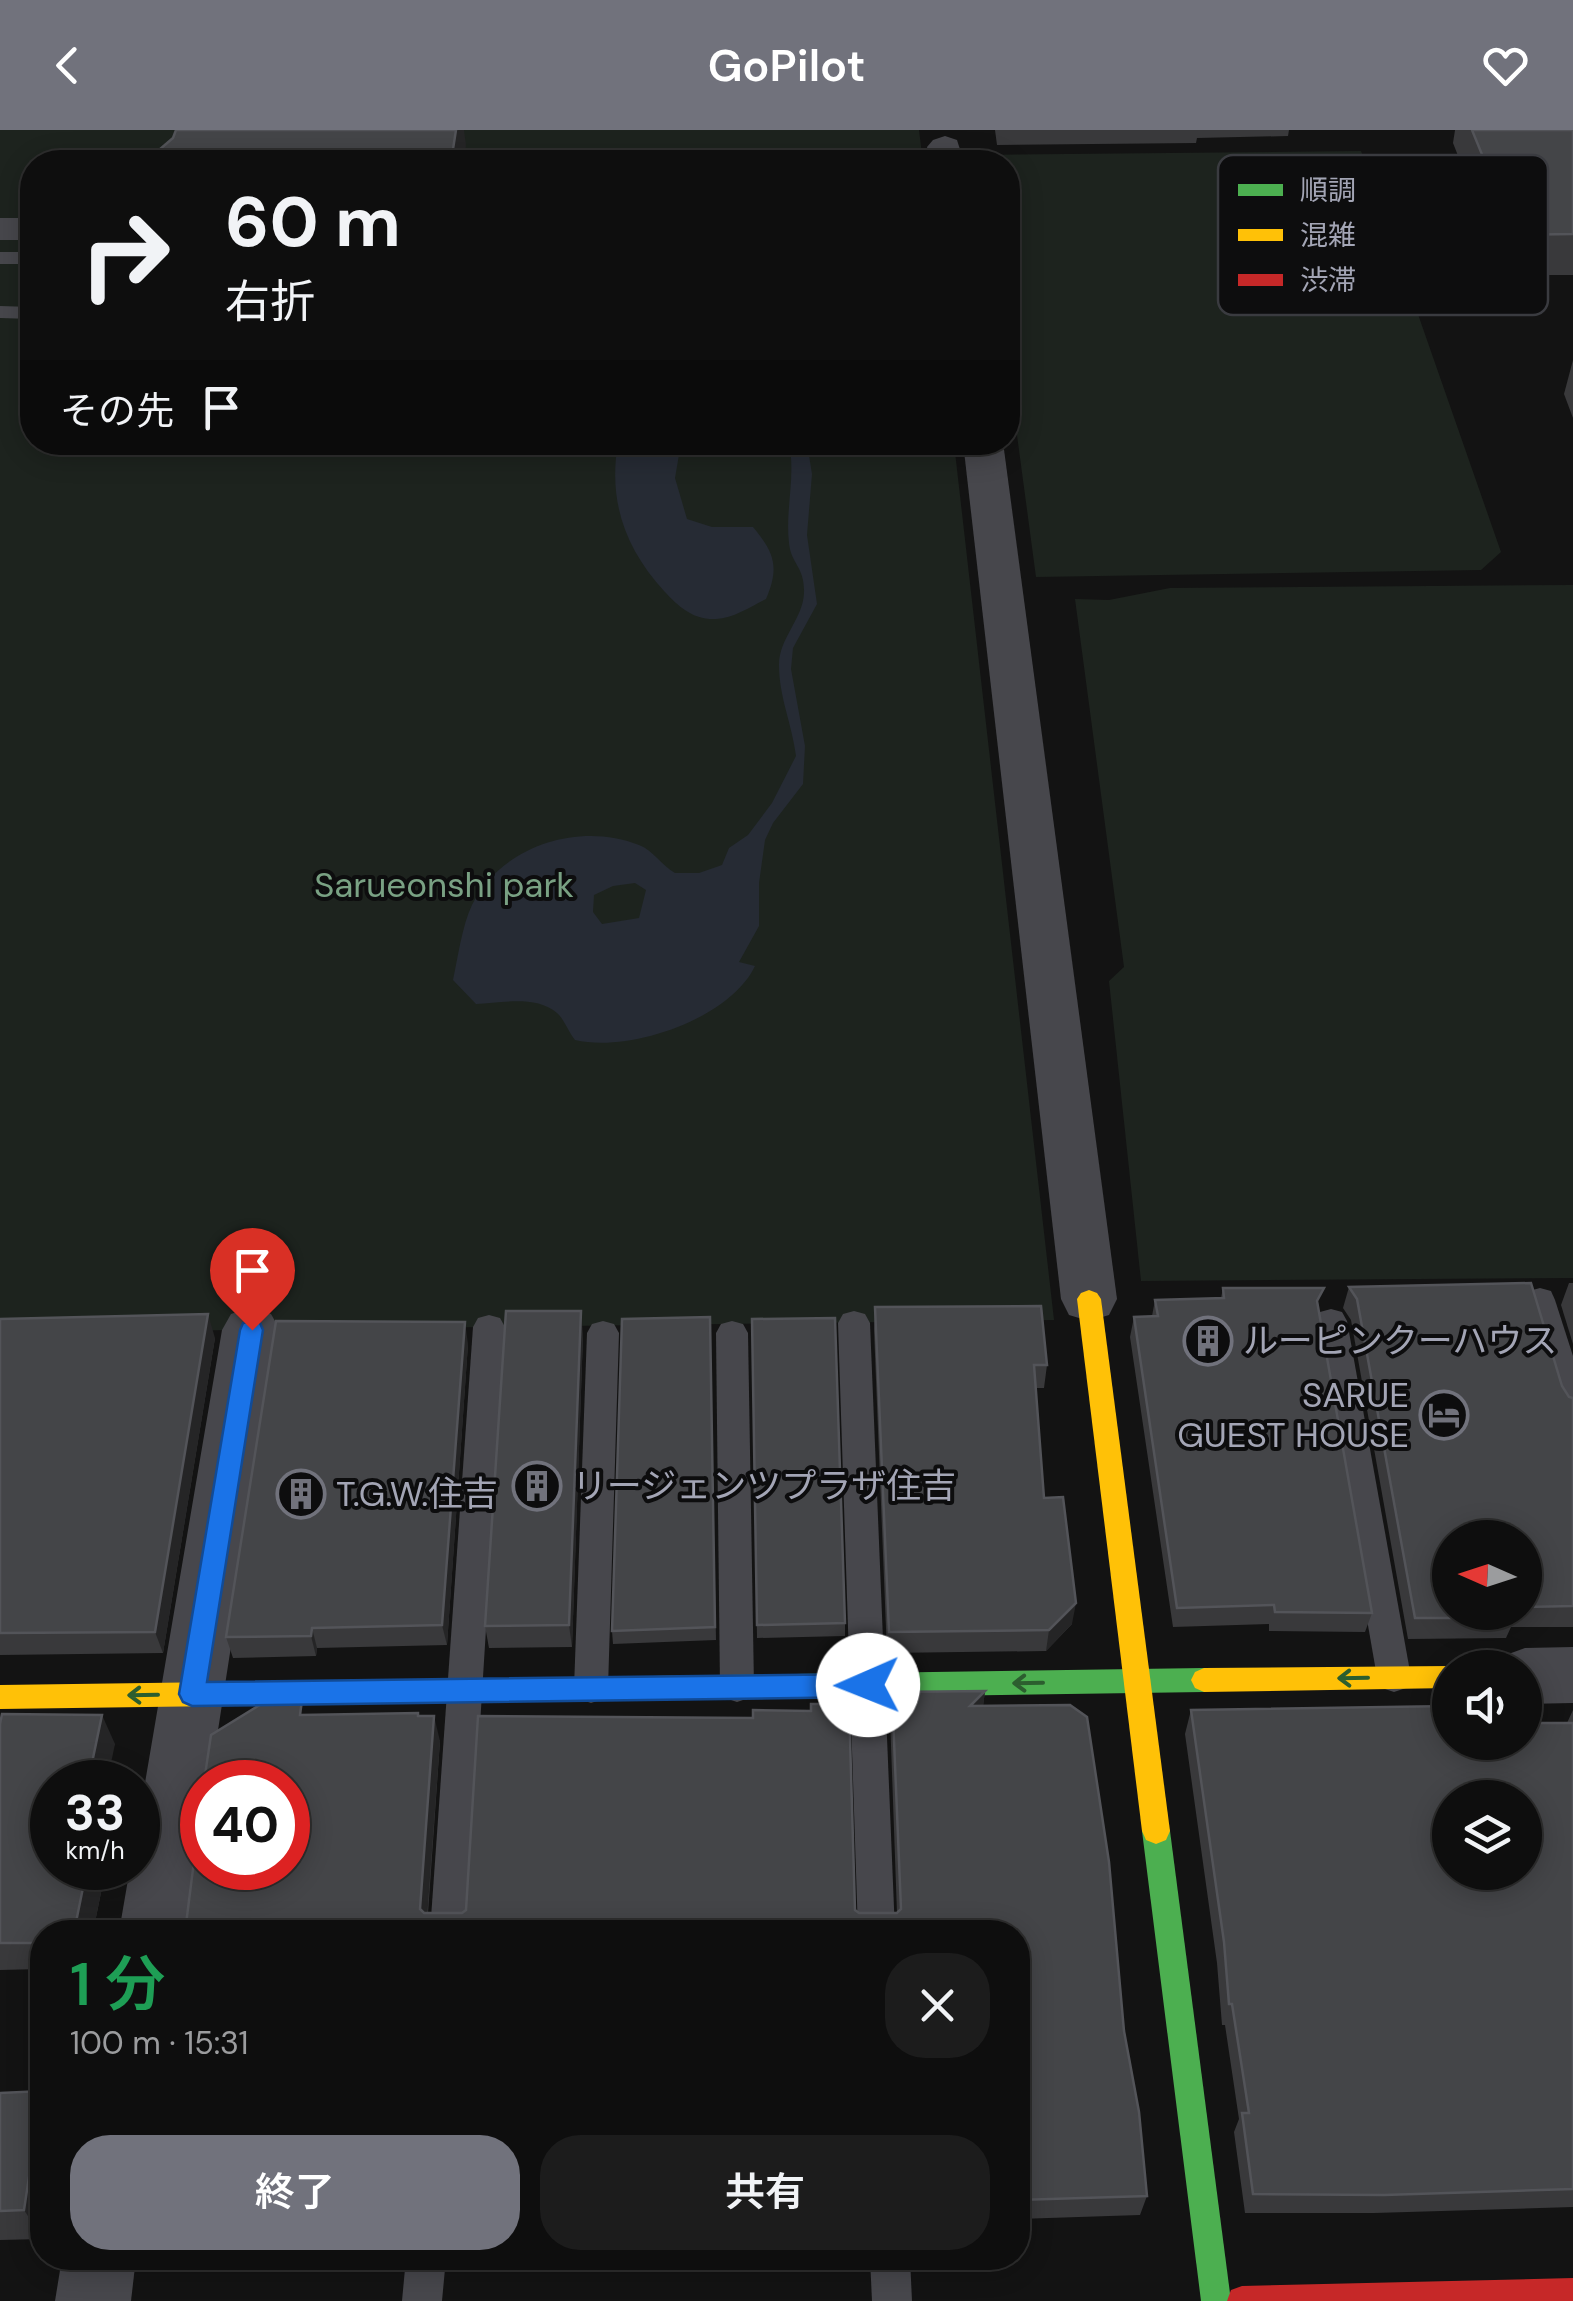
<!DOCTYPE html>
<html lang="ja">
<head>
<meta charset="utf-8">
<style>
	:root { --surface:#0e0e0e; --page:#1c1c1c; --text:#f1f3f6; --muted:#9b9c9e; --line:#2e2e2e; --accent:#71727c }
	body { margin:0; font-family:"DM Sans","Noto Sans JP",sans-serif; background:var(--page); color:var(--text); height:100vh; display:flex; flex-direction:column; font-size:38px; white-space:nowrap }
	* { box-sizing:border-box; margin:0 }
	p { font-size:32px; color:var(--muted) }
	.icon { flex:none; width:55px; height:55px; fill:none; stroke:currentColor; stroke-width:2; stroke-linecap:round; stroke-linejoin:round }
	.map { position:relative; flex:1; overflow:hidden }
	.panel { position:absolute; left:30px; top:1790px; width:1000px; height:350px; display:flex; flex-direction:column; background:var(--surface); border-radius:40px; box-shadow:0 5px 25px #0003,0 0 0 2px var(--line) }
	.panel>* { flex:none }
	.top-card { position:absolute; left:20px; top:20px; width:1000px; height:305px; border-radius:40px; box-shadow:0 5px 25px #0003,0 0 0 2px var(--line); background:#0e0e0e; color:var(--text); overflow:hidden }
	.needle { width:65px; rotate:273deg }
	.buttons { position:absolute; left:1432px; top:1390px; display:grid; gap:20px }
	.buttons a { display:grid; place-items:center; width:110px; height:110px; border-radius:50%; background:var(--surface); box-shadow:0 5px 25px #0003,0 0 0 2px var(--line); font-size:50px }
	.speed { position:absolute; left:30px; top:1630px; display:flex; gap:20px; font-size:50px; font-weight:700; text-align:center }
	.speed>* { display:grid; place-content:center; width:130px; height:130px; border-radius:50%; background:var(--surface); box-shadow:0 5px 25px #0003,0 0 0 2px var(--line); line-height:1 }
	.speed small { font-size:25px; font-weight:400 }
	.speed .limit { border:15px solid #d22; background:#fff; color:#111 }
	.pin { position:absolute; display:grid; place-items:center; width:85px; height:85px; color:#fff; margin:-102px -42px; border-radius:50% 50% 50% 0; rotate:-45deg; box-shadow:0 0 10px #0007 }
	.pin .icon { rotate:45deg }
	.me { position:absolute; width:110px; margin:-55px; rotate:269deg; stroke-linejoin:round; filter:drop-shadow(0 0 8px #0008) }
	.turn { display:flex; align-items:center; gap:35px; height:210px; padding:0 40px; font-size:45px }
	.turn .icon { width:130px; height:130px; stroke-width:2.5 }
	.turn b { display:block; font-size:70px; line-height:85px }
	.then { display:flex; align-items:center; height:95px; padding:0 40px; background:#0003; gap:20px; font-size:38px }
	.round { display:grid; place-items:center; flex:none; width:105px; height:105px; border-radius:40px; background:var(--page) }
	.head { display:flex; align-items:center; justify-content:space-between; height:170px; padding:0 40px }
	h1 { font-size:60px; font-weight:600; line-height:75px; color:#1e9e55 }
	.button { display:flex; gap:20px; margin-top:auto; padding:20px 40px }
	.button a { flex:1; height:115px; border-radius:40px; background:var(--accent); color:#fff; font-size:40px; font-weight:600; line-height:115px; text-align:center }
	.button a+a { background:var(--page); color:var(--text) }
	header { display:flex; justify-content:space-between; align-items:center; height:130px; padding:0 40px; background:var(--accent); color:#fff; font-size:45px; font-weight:600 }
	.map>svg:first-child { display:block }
	.green { fill:#1d231e }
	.water { fill:#262b34; fill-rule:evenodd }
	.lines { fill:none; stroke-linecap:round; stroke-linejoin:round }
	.lane { fill:#47474c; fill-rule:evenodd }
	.street { fill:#47474c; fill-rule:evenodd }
	.fast { fill:#4caf50; fill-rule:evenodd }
	.slow { fill:#ffc107; fill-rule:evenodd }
	.jam { fill:#c62828; fill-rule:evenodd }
	.wall { fill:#39393b; fill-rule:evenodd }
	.shaded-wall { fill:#252526 }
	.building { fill:#444548; stroke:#535459; stroke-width:2.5; fill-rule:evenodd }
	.oneway { stroke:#2c5e2f }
	.route { fill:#1a73e8; stroke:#114b97; stroke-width:2.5 }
	.labels { text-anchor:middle; stroke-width:8; stroke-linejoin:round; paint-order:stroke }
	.park-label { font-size:35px; fill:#79a183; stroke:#0d0d0e }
	.poi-label { font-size:35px; fill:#a3a5b5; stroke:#0d0d0e; text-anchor:start }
	.key { fill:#0d0d0e; stroke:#3a3b40; stroke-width:2.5 }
	.key-label { font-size:28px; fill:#a3a5b5 }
</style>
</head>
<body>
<header><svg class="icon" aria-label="back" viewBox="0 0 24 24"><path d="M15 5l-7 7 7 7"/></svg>GoPilot<svg class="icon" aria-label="heart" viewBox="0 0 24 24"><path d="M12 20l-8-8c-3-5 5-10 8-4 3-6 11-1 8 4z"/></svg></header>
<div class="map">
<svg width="1573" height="2171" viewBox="0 0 1573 2171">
	<rect width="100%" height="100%" fill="#131313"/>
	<!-- green -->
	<g class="green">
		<path d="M0,0H919L923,32H32V312L954,313L1054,1190L0,1203Z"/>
		<path d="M1361,21L1501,422L1481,440L1036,447L1008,238V32H979L978,25Z"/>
		<path d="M1573,455V1148L1141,1151L1109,851L1124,837L1075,469L1109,470L1170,458Z"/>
	</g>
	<!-- water -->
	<g class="water">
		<path d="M618,313H681L675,348L687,389L712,397H753C774,422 780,437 766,469C750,477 734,488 716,489C693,490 679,477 664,461C625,418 608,371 618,313Z"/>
		<path d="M789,313H807L812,344L807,405L817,474L793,518L791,539L805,616L803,654L773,693L765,710L759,753V796L739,832L755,836C730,889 629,923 575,910C568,901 564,889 557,883C536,865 501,873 476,874L453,850C458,827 462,796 472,775C501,716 579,691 639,715C654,721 661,735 675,743H699L722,735L729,718L748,705L772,673L796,626C792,594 779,567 779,535C779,508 803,489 804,463C805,437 791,434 789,413C785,379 796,347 789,313ZM635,753L646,760L639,788L602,794L593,782L594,765L613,756Z"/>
	</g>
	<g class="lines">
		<!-- lane -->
		<g class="lane">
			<rect x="0" y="122" width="32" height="12"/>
			<path d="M0,176L32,177V189L0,188Z"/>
			<path d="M1540,1158L1551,1161L1555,1170L1573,1226V1289L1562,1285L1557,1276L1525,1170L1529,1161Z"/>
			<path d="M1331,1179L1342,1182L1347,1191L1411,1547L1406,1558L1394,1562L1382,1558L1377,1547L1315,1191L1320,1182Z"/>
			<path d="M854,1181L865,1184L870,1193L895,1802H858L838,1193L843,1184Z"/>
			<path d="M489,1185L500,1188L505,1197L467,1802H430L473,1197L478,1188Z"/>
			<path d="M603,1191L614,1194L619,1203L608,1558L603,1569L591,1573L579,1569L574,1558L587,1203L592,1194Z"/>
			<path d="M732,1191L743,1194L748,1203L754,1557L749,1568L737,1572L725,1568L720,1557L716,1203L721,1194Z"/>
			<path d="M406,2128H446L442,2171H402Z"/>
			<path d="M870,2128H910L912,2171H872Z"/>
		</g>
		<!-- street -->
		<g class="street">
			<path d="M945,6L957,10L964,32H930L927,17L933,10Z"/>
			<rect x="0" y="88" width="32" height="22"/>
			<path d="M963,312H1003L1117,1169L1109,1185L1089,1191L1069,1185L1061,1169Z"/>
			<path d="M251,1177L271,1184L280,1200L210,1652H202V1702L187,1802H119L130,1738H138V1694L222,1200L231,1184Z"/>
			<path d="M1573,1517V1573L1525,1574V1538H1497L1503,1526L1525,1518Z"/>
			<path d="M62,2128H136L131,2171H55Z"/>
		</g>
		<!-- fast -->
		<g class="fast">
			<path d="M1204,1538L1213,1542L1217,1550L1213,1558L1204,1562L726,1569L717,1565L713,1557L717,1549L726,1545Z"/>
			<path d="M1156,1688L1166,1692L1170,1701L1231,2171H1201L1142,1701L1146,1692Z"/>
		</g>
		<!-- slow -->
		<g class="slow">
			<path d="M1089,1160L1097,1163L1101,1169L1170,1701L1166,1710L1156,1714L1146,1710L1142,1701L1077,1169L1081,1163Z"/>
			<path d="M1450,1536L1455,1538H1450V1558L1204,1562L1195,1558L1191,1550L1195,1542L1204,1538Z"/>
			<path d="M726,1545L735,1549L739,1557L735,1565L726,1569L0,1579V1555Z"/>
		</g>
		<!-- jam -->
		<path class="jam" d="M1573,2148V2171H1227L1231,2160L1242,2156Z"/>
	</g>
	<!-- wall -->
	<g class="wall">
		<path d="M995,0H1289L1288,6L1197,8L1196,13L997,15Z"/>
		<path d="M1455,0H1573V145H1505L1453,13Z"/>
		<path d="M1573,230V288L1564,264Z"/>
		<path d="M1569,1153H1573V1214L1561,1175Z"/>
		<path d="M1349,1157L1562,1256L1569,1267L1573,1268V1497H1511L1506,1508L1408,1509L1351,1190L1343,1178ZM1525,1408V1482H1450Z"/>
		<path d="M1223,1158L1318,1179L1372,1483L1365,1502L1269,1501V1494L1173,1497L1130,1207L1134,1187L1152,1186L1155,1170L1221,1168Z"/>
		<path d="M875,1177L1047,1235L1044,1258H1035L1044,1368L1072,1494L1046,1521L887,1523L874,1200Z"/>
		<path d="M710,1187L716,1510L613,1514L612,1501Z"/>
		<path d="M0,1189L215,1208L163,1523L0,1525Z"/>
		<path d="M752,1189L845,1493V1506L757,1508Z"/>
		<path d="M583,1205L572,1517L489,1518L485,1496Z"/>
		<path d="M468,1214L447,1515L317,1518L316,1526L233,1528L226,1507Z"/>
		<path d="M985,1561L983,1576L1124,1901L1147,2066L1140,2085L1018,2089V1802H185L306,1585L418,1586L440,1611L428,1783L855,1780L859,1783H897L890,1587L892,1562Z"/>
		<path d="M1191,1580L1450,1612L1567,1593L1573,1580V2077L1374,2083H1245L1234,2002L1239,1989L1225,1895H1222L1217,1833L1185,1604Z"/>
		<path d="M0,1594L115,1614L52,1738H106L93,1802H42V1839L0,1840Z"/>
		<path d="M42,1961V2109L0,2110V1963Z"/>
	</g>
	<!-- shaded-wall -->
	<g class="shaded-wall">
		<path d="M456,0H464L466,15L464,32H451Z"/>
		<path d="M581,1181L583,1205L572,1517L569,1495Z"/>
		<path d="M208,1184L215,1208L163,1523L155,1502Z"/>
		<path d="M465,1192L468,1214L447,1515L442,1495Z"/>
		<path d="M1076,1473L1072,1494L1046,1521L1049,1500Z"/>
		<path d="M312,1498L317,1518L316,1526L311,1506Z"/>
		<path d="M985,1561L982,1585L970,1576Z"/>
		<path d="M102,1585L115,1614L107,1652H88Z"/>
		<path d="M434,1586L440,1611L426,1802L420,1779Z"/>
		<path d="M87,1738H106L93,1802H74Z"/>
		<path d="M42,1968V2107L24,2080Z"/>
	</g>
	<!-- building -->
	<g class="building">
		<path d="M176,0H456L451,32H145L173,8Z"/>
		<path d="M1472,0H1573V104L1515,105Z"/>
		<path d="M1531,1153L1562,1256L1569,1267L1573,1268V1476L1525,1477V1408H1450V1482H1514L1515,1488H1415L1357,1169L1349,1157Z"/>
		<path d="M1223,1158H1324L1317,1171L1372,1483L1275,1482L1274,1475L1177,1478L1134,1187L1158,1186L1155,1170L1224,1168Z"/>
		<path d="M1041,1176L1047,1235H1034L1044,1368L1063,1367L1076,1473L1049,1500L889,1502L875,1177Z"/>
		<path d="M506,1181H581L569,1495L485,1496Z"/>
		<path d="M208,1184L155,1502L0,1503V1189Z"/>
		<path d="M710,1187L715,1497L612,1501L622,1189Z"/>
		<path d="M835,1188L845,1493L757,1495L752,1189Z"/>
		<path d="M276,1191L465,1192L442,1495L312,1498L311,1506L226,1507Z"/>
		<path d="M985,1561L970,1576L1070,1575L1087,1587L1109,1732L1124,1901L1139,1982L1147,2066L1018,2070V1802H185L202,1668V1738H288V1652H204L211,1605L266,1571L302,1570L300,1585L418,1583V1586H434L420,1779L424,1783H462L466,1780L478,1586L753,1588V1580L811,1581V1574H849L855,1780L859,1783H897L901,1779L892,1562Z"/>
		<path d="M1450,1576V1612H1525V1593H1573V2059L1384,2065L1253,2064L1242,1983H1249L1232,1874H1229L1224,1812L1191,1580ZM1450,1668H1525V1742H1450Z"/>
		<path d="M2,1584L102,1585L88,1652H52V1738H87L74,1802H42V1813H0V1594Z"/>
		<path d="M42,1961L24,2080L0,2081V1963Z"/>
	</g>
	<!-- one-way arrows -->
	<defs><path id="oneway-shaft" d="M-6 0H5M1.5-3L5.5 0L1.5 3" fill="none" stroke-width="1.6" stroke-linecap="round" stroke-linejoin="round" transform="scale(2.5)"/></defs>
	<g class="oneway">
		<use href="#oneway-shaft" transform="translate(1353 1548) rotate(179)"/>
		<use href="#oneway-shaft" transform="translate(1028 1553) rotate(179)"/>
		<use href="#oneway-shaft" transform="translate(143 1565) rotate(179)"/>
	</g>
	<!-- route -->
	<path class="route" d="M252,1191L260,1193L263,1200L207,1552L868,1544L877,1547L881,1555L877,1564L868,1567L192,1576L183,1572L179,1564L240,1200L243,1193Z"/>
	<!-- icons -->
	<defs>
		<g id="building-ring" transform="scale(2.5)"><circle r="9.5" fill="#0d0d0e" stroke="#71727c" stroke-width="1.5"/><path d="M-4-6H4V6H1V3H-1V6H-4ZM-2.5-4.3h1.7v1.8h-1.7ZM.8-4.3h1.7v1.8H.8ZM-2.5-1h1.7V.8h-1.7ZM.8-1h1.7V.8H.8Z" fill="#71727c"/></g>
		<g id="hotel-ring" transform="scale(2.5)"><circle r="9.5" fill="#0d0d0e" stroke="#71727c" stroke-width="1.5"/><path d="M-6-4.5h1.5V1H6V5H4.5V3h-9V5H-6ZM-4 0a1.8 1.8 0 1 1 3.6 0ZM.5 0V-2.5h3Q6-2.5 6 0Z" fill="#71727c"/></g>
	</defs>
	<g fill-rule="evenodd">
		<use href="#building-ring" x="1208" y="1211"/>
		<use href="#hotel-ring" x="1444" y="1285"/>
		<use href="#building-ring" x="537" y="1356"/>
		<use href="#building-ring" x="301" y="1364"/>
	</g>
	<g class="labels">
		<!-- park labels -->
		<g class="park-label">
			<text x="444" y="767">Sarueonshi park</text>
		</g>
		<!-- poi labels -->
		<g class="poi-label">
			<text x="1243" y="1223">ルーピンクーハウス</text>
			<text x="1409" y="1277" text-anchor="end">SARUE<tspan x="1409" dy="40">GUEST HOUSE</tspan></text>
			<text x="572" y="1368">リージェンツプラザ住吉</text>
			<text x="336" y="1376">T.G.W.住吉</text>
		</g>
	</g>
	<!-- legend -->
	<rect x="1218" y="25" width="330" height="160" rx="15" class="key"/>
	<rect x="1238" y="54" width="45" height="12" fill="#4caf50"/>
	<rect x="1238" y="99" width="45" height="12" fill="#ffc107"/>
	<rect x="1238" y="144" width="45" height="12" fill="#c62828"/>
	<g class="key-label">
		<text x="1300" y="70">順調</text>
		<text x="1300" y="115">混雑</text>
		<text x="1300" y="160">渋滞</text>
	</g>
</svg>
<div class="buttons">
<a><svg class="needle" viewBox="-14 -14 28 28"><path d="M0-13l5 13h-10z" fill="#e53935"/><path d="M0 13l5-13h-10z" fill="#9b9c9e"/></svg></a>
<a><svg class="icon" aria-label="sound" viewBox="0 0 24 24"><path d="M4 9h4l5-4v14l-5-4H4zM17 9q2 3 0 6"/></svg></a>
<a><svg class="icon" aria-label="layers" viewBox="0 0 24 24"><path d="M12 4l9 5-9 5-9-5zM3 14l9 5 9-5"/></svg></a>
</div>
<div class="speed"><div>33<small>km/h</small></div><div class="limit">40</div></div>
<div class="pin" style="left:252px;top:1200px;background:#d93025"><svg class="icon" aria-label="arrive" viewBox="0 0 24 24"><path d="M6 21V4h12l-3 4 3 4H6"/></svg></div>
<svg class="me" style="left:868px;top:1555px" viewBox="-20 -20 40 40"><circle r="19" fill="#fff"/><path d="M0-13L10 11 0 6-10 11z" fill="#1a73e8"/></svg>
<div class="top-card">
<div class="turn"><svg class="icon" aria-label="right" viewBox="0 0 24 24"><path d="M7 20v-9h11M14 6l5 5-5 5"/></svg><div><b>60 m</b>右折</div></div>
<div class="then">その先<svg class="icon" aria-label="arrive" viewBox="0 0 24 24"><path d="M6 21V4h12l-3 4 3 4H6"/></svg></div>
</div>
<section class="panel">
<div class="head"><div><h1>1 分</h1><p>100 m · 15:31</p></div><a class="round"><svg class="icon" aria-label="close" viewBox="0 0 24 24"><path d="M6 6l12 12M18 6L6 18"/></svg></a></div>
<div class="button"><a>終了</a><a>共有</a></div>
</section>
</div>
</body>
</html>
